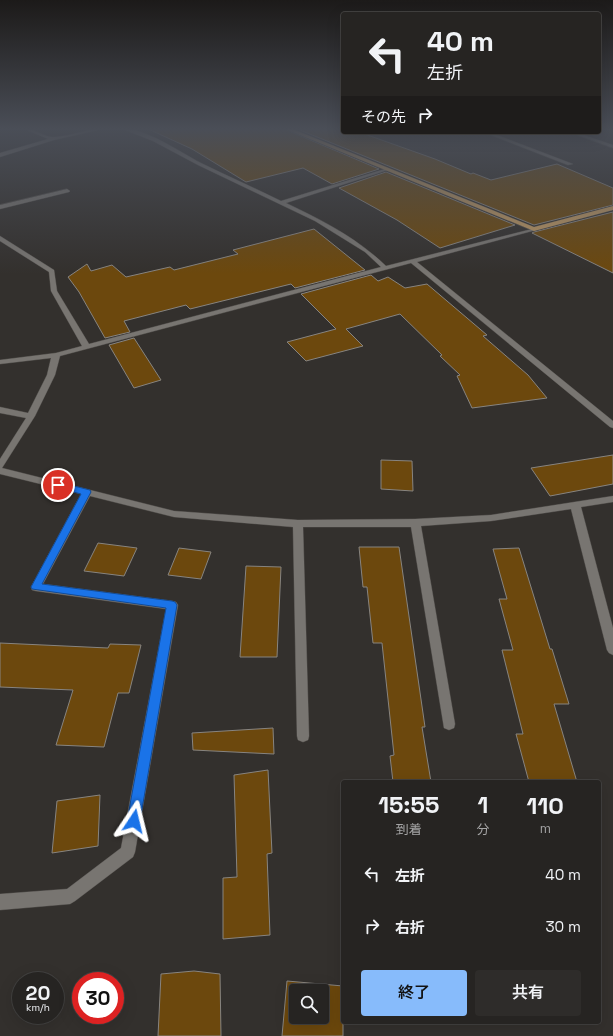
<!DOCTYPE html>
<html lang="ja">
<head>
<meta charset="utf-8">
<style>
	:root { --surface:#262422; --page:#2e2c2a; --text:#f1f3f6; --muted:#a4a4a5; --line:#424140; --accent:#87bbfb }
	body { margin:0; font-family:"Space Grotesk","Noto Sans JP",sans-serif; background:var(--page); color:var(--text); height:100vh; display:flex; flex-direction:column; font-size:15px; white-space:nowrap }
	* { box-sizing:border-box; margin:0 }
	p { font-size:13px; color:var(--muted) }
	.icon { flex:none; width:22px; height:22px; fill:none; stroke:currentColor; stroke-width:2; stroke-linecap:round; stroke-linejoin:round }
	.map { position:relative; flex:1; overflow:hidden }
	.details { position:absolute; left:341px; top:780px; width:260px; height:244px; display:flex; flex-direction:column; background:var(--surface); border-radius:4px; box-shadow:0 4px 16px #0002,0 0 0 1px var(--line) }
	.details>* { flex:none }
	.hud { position:absolute; left:341px; top:12px; width:260px; height:122px; border-radius:4px; box-shadow:0 4px 16px #0002,0 0 0 1px var(--line); background:#262422; color:var(--text); overflow:hidden }
	.buttons { position:absolute; left:289px; top:984px; display:grid; gap:8px }
	.buttons a { display:grid; place-items:center; width:40px; height:40px; border-radius:4px; background:var(--surface); box-shadow:0 4px 16px #0002,0 0 0 1px var(--line); font-size:20px }
	.speed { position:absolute; left:12px; top:972px; display:flex; gap:8px; font-size:20px; font-weight:700; text-align:center }
	.speed>* { display:grid; place-content:center; width:52px; height:52px; border-radius:50%; background:var(--surface); box-shadow:0 4px 16px #0002,0 0 0 1px var(--line); line-height:1 }
	.speed small { font-size:10px; font-weight:400 }
	.speed .limit { border:6px solid #d22; background:#fff; color:#111 }
	.pin { position:absolute; display:grid; place-items:center; width:34px; height:34px; color:#fff; margin:-17px; border:2px solid #fff; border-radius:50%; box-shadow:0 1px 4px #0007 }
	.me { position:absolute; width:44px; margin:-22px; rotate:10deg; stroke-linejoin:round; filter:drop-shadow(0 0 3px #0008) }
	.turn { display:flex; align-items:center; gap:14px; height:84px; padding:0 20px; font-size:18px }
	.turn .icon { width:52px; height:52px; stroke-width:2.5 }
	.turn b { display:block; font-size:28px; line-height:34px }
	.then { display:flex; align-items:center; height:38px; padding:0 20px; background:#0003; gap:8px; font-size:15px }
	.eta { display:flex; justify-content:space-evenly; align-items:center; height:68px; text-align:center }
	.eta b { font-size:24px; font-weight:600; line-height:28px }
	.primary-button { display:flex; gap:8px; margin-top:auto; padding:8px 20px }
	.primary-button a { flex:1; height:46px; border-radius:4px; background:var(--accent); color:#111; font-size:16px; font-weight:600; line-height:46px; text-align:center }
	.primary-button a+a { background:var(--page); color:var(--text) }
	ul { padding:0; list-style:none }
	li { display:flex; align-items:center; gap:12px; height:52px; padding:0 20px }
	li div { flex:1 }
	li b { display:block; font-size:15px }
	li em { font-style:normal }
	.map>svg:first-child { display:block }
	.building { fill:#6c480d; stroke:#878480; fill-rule:evenodd }
	.lines { fill:none; stroke-linecap:round; stroke-linejoin:round }
	.minor-casing { stroke:#4e4b48; stroke-width:1 }
	.major-casing { stroke:#4e4b48; stroke-width:1 }
	.minor { fill:#787571; fill-rule:evenodd }
	.major { fill:#be9862; fill-rule:evenodd }
	.route { fill:#1a73e8; stroke:#114b97 }
</style>
</head>
<body>
<div class="map">
<svg width="613" height="1036" viewBox="0 0 613 1036">
	<rect width="100%" height="100%" fill="#33302d"/>
	<!-- building -->
	<g class="building">
		<path d="M146,128H282L379,169L332,184L303,168L246,182L192,149Z"/>
		<path d="M295,128H343V132H359L435,159L471,174L473,173L491,180L557,164L613,188V205L534,225Z"/>
		<path d="M386,172L515,225L440,248L397,220L339,188Z"/>
		<path d="M613,212V273L532,233L534,232Z"/>
		<path d="M314,229L365,270L295,288L291,284L190,309L186,305L124,321L130,332L105,338L79,292L68,277L87,264L91,271L112,265L126,277L170,267L174,270L238,254L233,250Z"/>
		<path d="M371,275L378,281L388,277L405,288L427,284L487,335L483,336L528,375L547,398L472,408L457,376L460,375L440,356L442,355L400,314L346,329L363,346L306,361L287,342L336,329L301,294Z"/>
		<path d="M134,338L161,380L134,388L109,345Z"/>
		<path d="M613,455V484L550,496L531,468Z"/>
		<path d="M381,460L412,461L413,491L381,489Z"/>
		<path d="M98,543L137,548L124,576L84,571Z"/>
		<path d="M359,547H399L425,727H422L431,782H393L390,756L394,755L382,643H373L367,587H363Z"/>
		<path d="M179,548L211,552L201,579L168,575Z"/>
		<path d="M519,548L550,649H552L569,704H554L577,782H529L516,734H523L502,650H513L499,599H507L493,549Z"/>
		<path d="M246,566L281,567L277,657H240Z"/>
		<path d="M0,643L108,648L110,644L141,645L129,693H118L104,747L56,745L73,690L0,687Z"/>
		<path d="M273,728L274,754L193,750L192,733Z"/>
		<path d="M268,770L272,853L267,854L270,935L223,939V878L237,877L234,775Z"/>
		<path d="M100,795L98,846L52,853L57,801Z"/>
		<path d="M194,971L220,974L221,1036H158L161,974Z"/>
		<path d="M287,981L343,986V1036H282ZM296,991H322V1017H296Z"/>
	</g>
	<g class="lines">
		<!-- minor casing -->
		<g class="minor-casing">
			<g id="minor">
				<path d="M22,128C34,128 45,138 55,137C72,136 89,128 107,128L54,140L0,157V153L48,139Z"/>
				<path d="M120,128C146,128 178,151 201,163C227,176 255,188 281,201L388,168V170L286,203C322,220 357,238 386,266L536,228V230L417,262L613,421V428L610,427L411,263L60,356L55,375L35,416L2,468L174,511L298,520L415,519L491,515L613,496V502L581,507L613,628V655L609,653L607,650L571,509L491,521L421,526L455,724L454,728L449,730L444,728L411,527H303L309,736L308,740L303,742L298,740L297,736L293,527L174,517L90,496L43,584L172,601L176,602L178,605L135,852L133,857L75,901L70,904L0,910V894L67,889L121,848L166,609L36,591L32,590L31,587L81,494L0,474V459L26,418L0,413V407L28,413L47,375L51,358L0,364V360L56,353L82,346L51,291L49,272L0,241V236L54,270L57,291L89,344L381,267L365,252L315,221L198,165L153,141Z"/>
				<path d="M483,132H489L573,164L568,165Z"/>
				<path d="M569,132H575L613,145V148Z"/>
				<path d="M67,189L70,191L69,192L0,209V205Z"/>
			</g>
		</g>
		<!-- major casing -->
		<g class="major-casing">
			<path id="major" d="M283,128H290L534,227L613,206V210L534,231Z"/>
		</g>
		<!-- minor -->
		<use href="#minor" class="minor"/>
		<!-- major -->
		<use href="#major" class="major"/>
	</g>
	<!-- sky -->
	<linearGradient id="sky" x2="0" y2="1"><stop stop-color="#1c1a19"/><stop offset="0.47" stop-color="#4a4e57"/><stop offset="1" stop-color="#4a4e57" stop-opacity="0"/></linearGradient>
	<rect width="613" height="274" fill="url(#sky)"/>
	<!-- route -->
	<path class="route" d="M58,482L90,490L91,492L42,584L172,601L175,602L177,605L140,821L138,826L134,827L129,826L127,821L166,608L32,589L31,587L81,494L55,487L53,485L55,483Z"/>
</svg>
<div class="buttons">
<a><svg class="icon" aria-label="search" viewBox="0 0 24 24"><circle cx="10" cy="10" r="6"/><path d="M15 15l6 6"/></svg></a>
</div>
<div class="speed"><div>20<small>km/h</small></div><div class="limit">30</div></div>
<div class="pin" style="left:58px;top:485px;background:#d93025"><svg class="icon" aria-label="arrive" viewBox="0 0 24 24"><path d="M6 21V4h12l-3 4 3 4H6"/></svg></div>
<svg class="me" style="left:134px;top:821px" viewBox="-20 -20 40 40"><path d="M0-17L14 15 0 8-14 15z" fill="#1a73e8" stroke="#fff" stroke-width="4"/></svg>
<div class="hud">
<div class="turn"><svg class="icon" aria-label="left" viewBox="0 0 24 24"><path d="M17 20v-9H6M10 6l-5 5 5 5"/></svg><div><b>40 m</b>左折</div></div>
<div class="then">その先<svg class="icon" aria-label="right" viewBox="0 0 24 24"><path d="M7 20v-9h11M14 6l5 5-5 5"/></svg></div>
</div>
<section class="details">
<div class="eta">
<div><b>15:55</b><p>到着</p></div>
<div><b>1</b><p>分</p></div>
<div><b>110</b><p>m</p></div>
</div>
<ul>
<li><svg class="icon" aria-label="left" viewBox="0 0 24 24"><path d="M17 20v-9H6M10 6l-5 5 5 5"/></svg><div><b>左折</b></div><em>40 m</em></li>
<li><svg class="icon" aria-label="right" viewBox="0 0 24 24"><path d="M7 20v-9h11M14 6l5 5-5 5"/></svg><div><b>右折</b></div><em>30 m</em></li>
</ul>
<div class="primary-button"><a>終了</a><a>共有</a></div>
</section>
</div>
</body>
</html>
